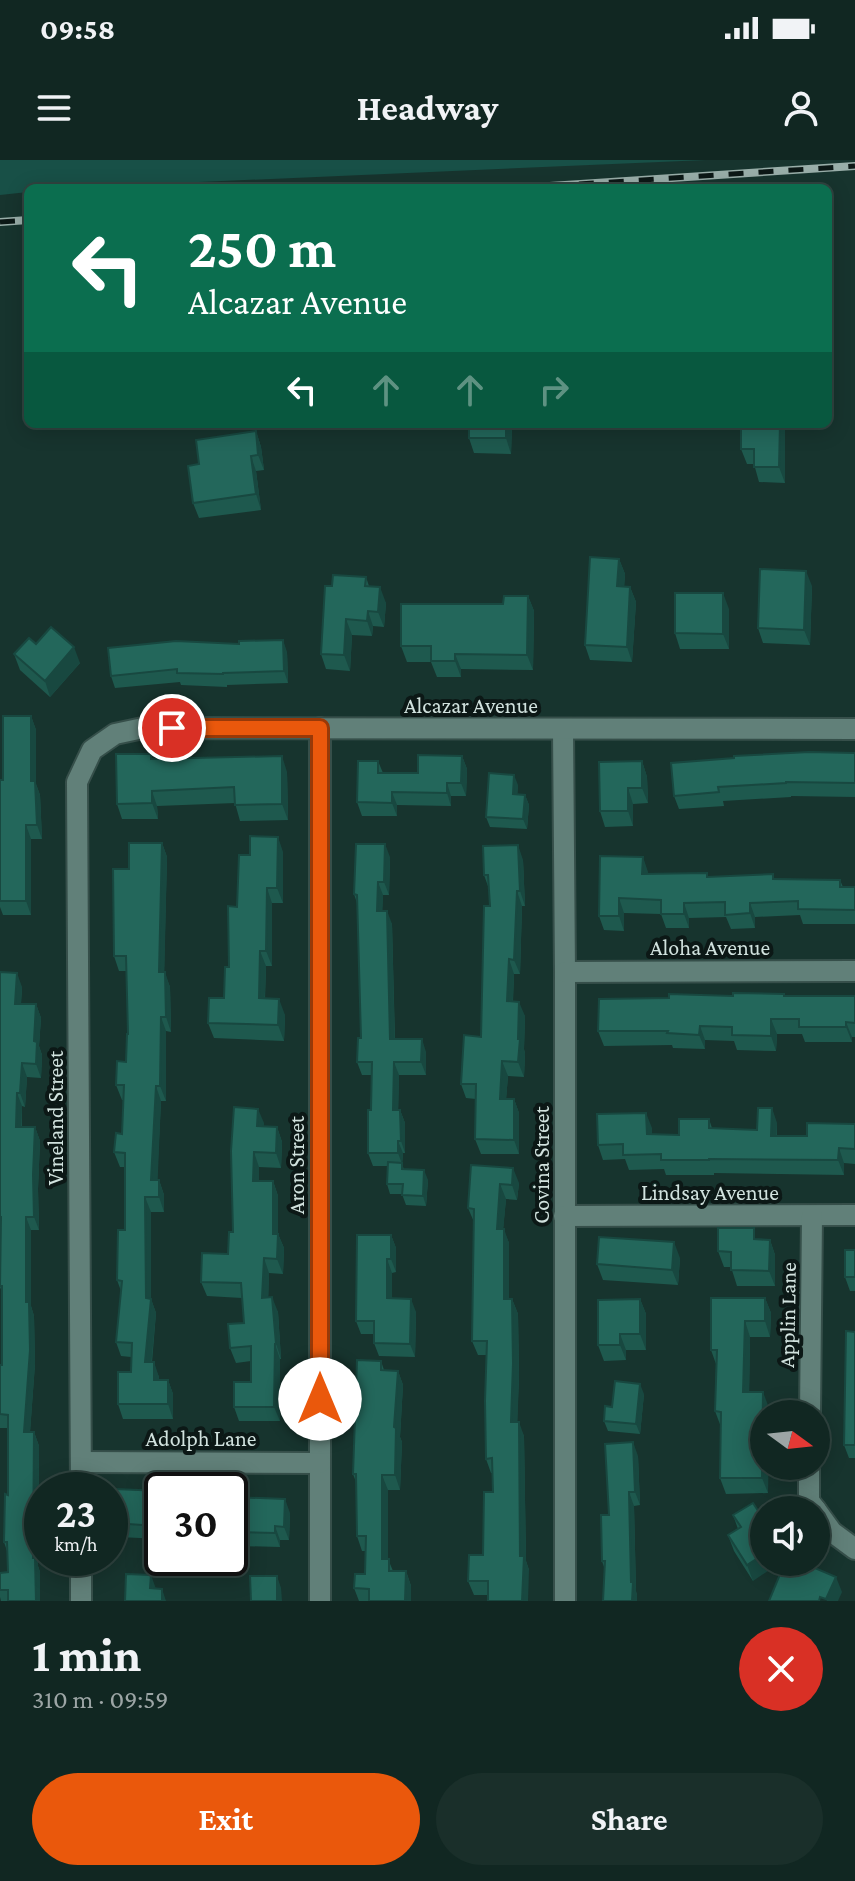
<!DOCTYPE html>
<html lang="en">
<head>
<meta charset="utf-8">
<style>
	:root { --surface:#112722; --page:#1a2f2a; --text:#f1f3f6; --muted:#9ca5a5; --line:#304440; --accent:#ea580c }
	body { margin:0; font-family:"Crimson Pro",serif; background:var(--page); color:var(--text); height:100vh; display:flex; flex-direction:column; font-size:30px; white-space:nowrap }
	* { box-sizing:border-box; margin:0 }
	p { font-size:26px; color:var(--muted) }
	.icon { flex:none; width:44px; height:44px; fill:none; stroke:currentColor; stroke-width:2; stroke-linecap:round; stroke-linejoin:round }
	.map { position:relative; height:1441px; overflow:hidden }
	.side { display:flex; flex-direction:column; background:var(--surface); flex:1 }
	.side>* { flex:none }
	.hud { position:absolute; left:24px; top:24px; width:808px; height:244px; border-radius:12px; box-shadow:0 4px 20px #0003,0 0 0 2px var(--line); background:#0b6e4f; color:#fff; overflow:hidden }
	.needle { width:52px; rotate:105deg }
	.buttons { position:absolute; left:750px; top:1240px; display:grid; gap:16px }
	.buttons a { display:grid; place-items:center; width:80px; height:80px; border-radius:50%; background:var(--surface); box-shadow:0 4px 20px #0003,0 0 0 2px var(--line); font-size:40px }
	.speed { position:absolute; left:24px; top:1312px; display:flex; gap:16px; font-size:40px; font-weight:700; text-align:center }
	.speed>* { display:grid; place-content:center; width:104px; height:104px; border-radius:50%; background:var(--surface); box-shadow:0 4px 20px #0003,0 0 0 2px var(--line); line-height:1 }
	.speed small { font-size:20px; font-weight:400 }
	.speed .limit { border:4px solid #111; border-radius:12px; background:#fff; color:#111 }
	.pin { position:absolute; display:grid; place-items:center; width:68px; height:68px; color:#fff; margin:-34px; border:4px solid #fff; border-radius:50%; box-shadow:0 2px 8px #0007 }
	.me { position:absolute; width:88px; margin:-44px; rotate:0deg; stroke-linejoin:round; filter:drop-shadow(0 0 6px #0008) }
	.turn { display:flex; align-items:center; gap:28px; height:168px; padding:0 32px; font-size:36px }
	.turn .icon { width:104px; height:104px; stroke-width:2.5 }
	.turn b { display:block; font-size:56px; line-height:68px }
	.lanes { display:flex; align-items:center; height:76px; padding:0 32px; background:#0003; justify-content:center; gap:40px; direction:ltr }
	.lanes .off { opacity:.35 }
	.round { display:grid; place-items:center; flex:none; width:84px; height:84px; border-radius:42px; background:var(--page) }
	.overview { display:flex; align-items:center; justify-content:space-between; height:136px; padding:0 32px }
	h1 { font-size:48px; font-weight:700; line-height:60px }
	.button { display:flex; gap:16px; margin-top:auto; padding:16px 32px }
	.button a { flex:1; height:92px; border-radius:48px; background:var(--accent); color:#fff; font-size:32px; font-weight:700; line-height:92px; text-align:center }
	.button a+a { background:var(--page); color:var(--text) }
	.status { display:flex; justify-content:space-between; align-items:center; height:56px; padding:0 40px; background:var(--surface); direction:ltr }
	.status svg { height:22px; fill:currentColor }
	header { display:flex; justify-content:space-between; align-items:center; height:104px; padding:0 32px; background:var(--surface); font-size:36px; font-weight:700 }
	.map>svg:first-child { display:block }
	.green { fill:#185047 }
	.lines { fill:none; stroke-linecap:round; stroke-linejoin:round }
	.minor-casing { stroke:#364f4a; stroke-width:24 }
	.minor { stroke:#618079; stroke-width:20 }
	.rail-casing { stroke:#99aea9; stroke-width:8 }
	.rail { stroke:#0c1816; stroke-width:5; stroke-dasharray:15; stroke-linecap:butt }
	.wall { fill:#1e594e }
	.shaded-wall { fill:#184840 }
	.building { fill:#23675b; stroke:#184840; stroke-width:2 }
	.route-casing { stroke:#983908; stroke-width:20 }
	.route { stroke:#ea580c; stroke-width:14 }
	.labels { text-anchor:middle; stroke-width:8; stroke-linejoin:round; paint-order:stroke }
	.street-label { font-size:22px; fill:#d1e2de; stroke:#0c1816 }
</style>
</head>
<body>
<div class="status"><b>09:58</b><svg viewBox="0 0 49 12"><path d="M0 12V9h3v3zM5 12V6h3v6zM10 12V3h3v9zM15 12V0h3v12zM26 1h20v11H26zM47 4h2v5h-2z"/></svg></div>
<header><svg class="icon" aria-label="menu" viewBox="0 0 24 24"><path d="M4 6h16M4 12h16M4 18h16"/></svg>Headway<svg class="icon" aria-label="person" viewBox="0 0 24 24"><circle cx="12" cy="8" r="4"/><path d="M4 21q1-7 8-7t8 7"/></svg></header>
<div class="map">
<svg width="855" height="1441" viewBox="0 0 855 1441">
	<rect width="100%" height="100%" fill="#17342e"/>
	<!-- green -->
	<path class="green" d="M0,0H706L62,28H28V32L0,35Z"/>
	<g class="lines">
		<!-- minor casing -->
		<g class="minor-casing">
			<g id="minor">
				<path d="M320,568V1441"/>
				<path d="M563,569L565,812V1441"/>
				<path d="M565,812L855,811"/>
				<path d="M564,1056L855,1055"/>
				<path d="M810,1254L812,1056"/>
				<path d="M81,1302L320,1303"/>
				<path d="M809,1306V1341L816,1350"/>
				<path d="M81,1330L77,622L92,590L115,574L143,568L855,569"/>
				<path d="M816,1350L832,1372L855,1389"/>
				<path d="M81,1441V1398"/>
			</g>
		</g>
		<!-- minor -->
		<use href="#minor" class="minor"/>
		<!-- rail casing -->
		<g class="rail-casing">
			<g id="rail">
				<path d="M519,28L855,6"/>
				<path d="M0,62L28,60"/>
			</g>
		</g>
		<!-- rail -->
		<use href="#rail" class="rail"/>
	</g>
	<!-- wall -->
	<g class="wall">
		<path d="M469,264H512L511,294L474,293L469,278Z"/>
		<path d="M741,264H785V323L759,322L754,304H747L741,289Z"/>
		<path d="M256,271L261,287L264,310L256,311L261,350L199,358L193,343Z"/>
		<path d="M619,399L625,414L624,427H630L636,442L632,502L590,500L585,485Z"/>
		<path d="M366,417L369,426L386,443L384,467L373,466L372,476L352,475L350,511L326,509L321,494L332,426Z"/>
		<path d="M812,426L810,485L763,483L758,468Z"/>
		<path d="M528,436L534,451L533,510L461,509V517H437L431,502H407L401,486L503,444Z"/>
		<path d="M729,449V489H680L675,473Z"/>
		<path d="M36,484L80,503L50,537L20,510L14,494Z"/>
		<path d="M287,492L288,523L227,525V527L181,525L180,522L115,528L111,516Z"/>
		<path d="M31,556L36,570V624L40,635L42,679H31V755H3L0,747V620H3Z"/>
		<path d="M855,593V637L791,636V637L723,641L724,646L679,649L674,636Z"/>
		<path d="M462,596L467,609L466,636H451V646L397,645V656H362L357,642L378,601L383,613H418Z"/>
		<path d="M153,599L287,612L288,660L240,661L235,643L157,646L158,659H122L117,644Z"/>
		<path d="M642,601L647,617L648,643L633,644V666L605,667L600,651Z"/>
		<path d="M518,625L517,634L525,635L529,645L527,669L490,667L486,657Z"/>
		<path d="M162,683L167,697L164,812L170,827L171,872L166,871V941H161L157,1020H159L164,1035V1052H151V1139L156,1153L152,1202L159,1217V1220H168L173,1234V1259H123L118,1244L131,1212V1197L121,1196L116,1182L121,1131L117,1120L125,1070V1007H120L114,992L122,974L124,940H122L116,925L126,902L128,874L127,811H119L114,796L129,709Z"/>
		<path d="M283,692V743H272V806H266L265,839L285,855L284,881L214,878L208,863L224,838L229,807Z"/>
		<path d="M390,697L389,735H383L382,751L392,764L395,879L426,892V915H399L398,950H400L405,963V993H403L402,1005L404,1009L428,1020L426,1046L406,1045L402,1034H390L387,1024L388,1006H373L368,993L372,915H362L357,902L361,878L357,743L354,734Z"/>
		<path d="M523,700L525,746H522L520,814H514L513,841L525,856L524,889L525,894L524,917L508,916L506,939H514L519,953V994H481L475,979L476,939L466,938L461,924L481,877L490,746L489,729L484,715Z"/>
		<path d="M648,712V714L708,717L840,720L843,727H855V764H803L800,755L755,757V768L731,769L726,757L689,758V768H666L661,754L624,753V771L604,770L599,756Z"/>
		<path d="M0,812L22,827L21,844H36L41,858L39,886L42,895L41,918L27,917L25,947L22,946V967H35L40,981L38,1029L39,1070H31V1146L34,1156L35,1204L30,1272H34L39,1286L38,1406L40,1412V1441H1L0,1437V1413L8,1412L7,1391L4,1382L8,1335V1268H0V1205H2V1132L0,1127Z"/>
		<path d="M733,836H855V877H852V882H805L802,874H777L776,891L737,890L734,881L705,880V889L673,888L672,885L604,886L598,871L669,838Z"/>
		<path d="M709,959L712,968L757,970L777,963V976H807L855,964V1004L844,1003V1015L714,1013V1015H666L664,1009L629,1010L625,999L603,1000L598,985L652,968V974L679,975Z"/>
		<path d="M264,963L263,966L277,967L282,982L281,1008L259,1007V1021H273L278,1036V1074L284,1088L283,1114L269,1113L268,1138L278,1152L281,1199H280V1261H239L234,1247L251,1222V1201L236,1203L230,1188L244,1163L242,1138L207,1136L201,1122L228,1094L233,1072L231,991Z"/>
		<path d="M471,1005L519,1023L517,1040L506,1039L503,1069L509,1083V1139H512L518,1154L519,1217L517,1262L524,1276L526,1401L529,1410L488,1435H474L468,1421L483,1395L493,1332V1313H491L486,1299L487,1195H478L472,1181L474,1062L468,1048Z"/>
		<path d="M391,1075L396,1088V1112L392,1113V1138L416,1152L415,1197L379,1196L374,1183V1174H361L356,1161Z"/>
		<path d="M758,1079L770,1080L775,1095V1126H737L731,1107H724L718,1091Z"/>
		<path d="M855,1090V1131H850L845,1117Z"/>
		<path d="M680,1098L678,1125L603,1120L597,1104Z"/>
		<path d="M765,1138L771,1153L770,1177H750L749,1232L769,1248L768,1333L726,1334L720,1318L721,1267L715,1251L716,1204L711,1190Z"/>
		<path d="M640,1139L646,1154V1190H626V1200L604,1201L598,1185Z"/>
		<path d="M855,1172V1298H849L844,1285Z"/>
		<path d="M381,1201L384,1210L398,1211L403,1225L400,1277L402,1282L400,1330H388V1399L393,1411H406L411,1426V1441H359L354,1428L365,1414L366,1391H362L357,1376L356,1322L353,1314Z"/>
		<path d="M644,1234L640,1274L608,1271L604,1261L612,1247Z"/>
		<path d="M638,1296L640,1345L634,1346L636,1431L637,1436V1441H603L605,1410L602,1401L609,1355Z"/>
		<path d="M162,1331V1379L118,1377L113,1363Z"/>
		<path d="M230,1337L290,1353L289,1380H280V1387L239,1386L235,1374H230Z"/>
		<path d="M753,1343V1421L734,1391L728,1375L738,1369L733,1355Z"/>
	</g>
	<!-- shaded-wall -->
	<g class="shaded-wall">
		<path d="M506,264H512L511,294L506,278Z"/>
		<path d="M780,264H785V323L779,307Z"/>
		<path d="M256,271L261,287L264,310L258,295Z"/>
		<path d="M251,296L256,311L261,350L256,334Z"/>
		<path d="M619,399L625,414L623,442L617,426Z"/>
		<path d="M806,411L812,426L810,485L804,470Z"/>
		<path d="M380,427L386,443L384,467L378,452Z"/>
		<path d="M630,427L636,442L632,502L627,487Z"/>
		<path d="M723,433L729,449V489L723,474Z"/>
		<path d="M528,436L534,451L533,510L527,495Z"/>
		<path d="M368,451L373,466L372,476L367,461Z"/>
		<path d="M346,459L352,475L350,511L344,495Z"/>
		<path d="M283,480L287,492L288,523L284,511Z"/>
		<path d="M74,487L80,503L50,537L45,521Z"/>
		<path d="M455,494L461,509V517L455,501Z"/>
		<path d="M31,556L36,570V624L40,635L42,679L37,665L31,621Z"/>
		<path d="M282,596L287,612L288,660L282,644Z"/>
		<path d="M462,596L467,609L466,636L461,623Z"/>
		<path d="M642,601L647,617L648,643L642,628Z"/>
		<path d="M514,615L518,625L517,645L513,634Z"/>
		<path d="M447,623L451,636V646L447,633Z"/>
		<path d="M628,628L633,644V666L628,651Z"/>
		<path d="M152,631L157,646L158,659L152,643Z"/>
		<path d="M392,632L397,645V656L392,643Z"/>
		<path d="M525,635L529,645L527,669L523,659Z"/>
		<path d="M26,665L31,679V755L26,741Z"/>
		<path d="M278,677L283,692V743L277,728Z"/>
		<path d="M162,683L167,697L164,827L159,812Z"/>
		<path d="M385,684L390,697L389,735L384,722Z"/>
		<path d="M518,685L523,700L525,746L520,731Z"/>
		<path d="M643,697L648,712L647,728L642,714Z"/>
		<path d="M378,722L383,735L382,764L377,751Z"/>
		<path d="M267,728L272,743V806L266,791Z"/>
		<path d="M517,731L522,746L520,814L514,800Z"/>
		<path d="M619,738L624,753V771L619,756Z"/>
		<path d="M684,743L689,758V768L684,754Z"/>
		<path d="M750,743L755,757V768L750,753Z"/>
		<path d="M387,751L392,764L395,891L390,879Z"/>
		<path d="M260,791L266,806L264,854L259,838Z"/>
		<path d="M509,799L514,814L512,856L507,841Z"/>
		<path d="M165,812L170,827L171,872L166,857Z"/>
		<path d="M17,813L22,827L20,857L15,844Z"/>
		<path d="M279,839L285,855L284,881L278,865Z"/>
		<path d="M519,842L525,856L524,889L525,894L524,917L518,902Z"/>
		<path d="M36,844L41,858L39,886L42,895L41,918L36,904L34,881Z"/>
		<path d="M161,857L166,871V941L160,926Z"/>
		<path d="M771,859L777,874L776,891L771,876Z"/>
		<path d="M846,862L852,877V882L846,867Z"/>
		<path d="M700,866L705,880V889L699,875Z"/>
		<path d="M422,879L426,892V915L421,902Z"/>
		<path d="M502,901L508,916L505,953L500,939Z"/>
		<path d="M394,902L399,915L398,963L393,950Z"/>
		<path d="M22,903L27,917L25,947L20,933Z"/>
		<path d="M156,926L161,941L157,1035L151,1020Z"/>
		<path d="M17,933L22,946L21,981L16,967Z"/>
		<path d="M514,939L519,953V994L514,980Z"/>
		<path d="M772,948L777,963L776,991L771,976Z"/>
		<path d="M258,949L264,963L263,981L257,966Z"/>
		<path d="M400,950L405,963V993L401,981Z"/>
		<path d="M646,953L652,968V989L647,974Z"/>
		<path d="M35,967L40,981L38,1029L39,1070L34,1057L33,1015Z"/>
		<path d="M277,967L282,982L281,1008L276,993Z"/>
		<path d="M398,981L403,993L402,1005L405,1014L402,1009V1004L398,993Z"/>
		<path d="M839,988L844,1003V1015L838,1000Z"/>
		<path d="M254,992L259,1007V1036L253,1021Z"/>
		<path d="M513,1008L519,1023L517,1040L512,1025Z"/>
		<path d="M424,1010L428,1020L426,1046L423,1036Z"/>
		<path d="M159,1020L164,1035V1052L159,1037Z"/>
		<path d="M273,1021L278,1036V1081V1074L284,1088L283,1114L277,1099L273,1074Z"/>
		<path d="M500,1024L506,1039L502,1083L497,1069Z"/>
		<path d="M145,1037L151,1052V1139L156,1153L150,1217L145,1202Z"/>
		<path d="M26,1057L31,1070V1146L34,1156L35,1204L29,1286L24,1272Z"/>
		<path d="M504,1069L509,1083V1154L504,1139Z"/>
		<path d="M391,1075L396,1088V1112L391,1099Z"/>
		<path d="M770,1080L775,1095V1126L769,1111Z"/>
		<path d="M674,1082L680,1098L678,1125L672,1110Z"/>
		<path d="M264,1098L269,1113L268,1153L262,1138Z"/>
		<path d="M387,1099L392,1113V1152L387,1138Z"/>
		<path d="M272,1137L278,1152L281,1199L276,1184Z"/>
		<path d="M765,1138L771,1153L770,1177L765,1161Z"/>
		<path d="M411,1139L416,1152L415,1197L410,1184Z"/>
		<path d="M512,1139L518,1154L519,1217L517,1276L511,1262Z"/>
		<path d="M640,1139L646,1154V1190L640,1174Z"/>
		<path d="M745,1161L750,1177L749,1247L743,1232Z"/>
		<path d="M620,1174L626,1190V1200L620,1185Z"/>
		<path d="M275,1184L280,1199V1261L274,1247Z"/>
		<path d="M154,1202L159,1217V1234L154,1220Z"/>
		<path d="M398,1211L403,1225L400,1277L402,1282L400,1330L395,1315L394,1267Z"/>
		<path d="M168,1220L173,1234V1259L168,1244Z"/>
		<path d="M640,1224L644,1234L640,1274L636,1264Z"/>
		<path d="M763,1232L769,1248V1254H764V1306H768V1333L762,1318Z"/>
		<path d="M519,1262L524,1276L526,1401L529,1410L528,1441H522L520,1396Z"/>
		<path d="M34,1272L39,1286L38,1406L40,1412V1441H36L33,1398Z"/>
		<path d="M633,1282L638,1296L640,1345L635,1332Z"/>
		<path d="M382,1315L388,1330V1414L382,1399Z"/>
		<path d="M629,1332L634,1346L636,1431L637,1436V1441H632Z"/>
		<path d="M285,1339L290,1353L289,1380L284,1367Z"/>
		<path d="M157,1358L162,1372V1379L157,1366Z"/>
		<path d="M275,1366L280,1380V1387L275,1373Z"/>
		<path d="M764,1394V1402H781L753,1421L747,1405Z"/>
		<path d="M406,1411L411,1426V1441H405Z"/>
		<path d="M151,1415L156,1429L150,1428Z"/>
		<path d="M277,1416L281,1428L282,1441H277Z"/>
		<path d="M836,1417L842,1432L838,1441H827L826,1439Z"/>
		<path d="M162,1429L166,1441H162Z"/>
	</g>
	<!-- building -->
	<g class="building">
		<rect x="469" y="264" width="37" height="14"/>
		<path d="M741,264H780L779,307H754V289H741Z"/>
		<path d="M256,271L258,295L251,296L256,334L193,343L188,306L199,304L196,280Z"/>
		<path d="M590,397L619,399L617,426L630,427L627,487L585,485Z"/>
		<path d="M760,409L806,411L804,470L758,468Z"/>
		<path d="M333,415L366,417L365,426L380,427L378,452L368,451L367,461L346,459L344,495L321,494L325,426H332Z"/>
		<path d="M675,433H723V474L675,473Z"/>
		<path d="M504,436H528L527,495L455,494V501H431V486H401V444H503Z"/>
		<path d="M51,467L74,487L45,521L14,494L29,478L36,484Z"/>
		<path d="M283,480L284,511L223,513V514L177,513V509L111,516L108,488L176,481L239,484V481Z"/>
		<path d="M3,556H31V621H35L37,665H26V741H0V620H3Z"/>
		<path d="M809,592L855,593V623L786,622V623L718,627L719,632L674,636L671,603L734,598V596Z"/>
		<path d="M116,594H151V599L282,596V644L235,645L234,627L152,631V643L117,644Z"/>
		<path d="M418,595L462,596L461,623H447V633L392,632V643L357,642L358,601H378V613H418Z"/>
		<path d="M642,601V628H628V651H600L599,602Z"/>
		<path d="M489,613L514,615L513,634L525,635L523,659L486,657Z"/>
		<path d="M250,676L278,677L277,728H267L266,791H260L259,838L279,839L278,865L208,863L209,838H224L225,807H229L228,746L237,747L239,695H250Z"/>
		<path d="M129,683H162L159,812H165L166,857H161L160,926H156L151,1020H159V1037H145L146,1138L151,1139L145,1202H154V1220H168V1244H118V1212H131L132,1183L116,1182L122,1121L117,1120L118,1070H125V993L114,992L116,973L122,974L124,925H116L117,901L126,902L127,874H128L126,796H114L113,709H129Z"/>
		<path d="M356,684H385L384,722H378L377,751H387L390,879H422L421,902H394L393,950H400L401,981H398V993H368V950H371L372,902H357L358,878H361L357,735L354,734Z"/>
		<path d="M518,685L520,731H517L514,800L509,799L507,841L519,842L518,879H520L518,902L502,901L500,939H514V980L475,979L476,924H461L464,875L481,877L484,746H490L488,715H484L483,686Z"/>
		<path d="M600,696L643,697L642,714L707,713V717L773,714V719L840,720V727H855V750L798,749V741L750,743V753L725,755V742L684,743V754H661V740L619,738V756H599Z"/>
		<path d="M0,812L17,813L15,844H36L34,881L37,882L36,904L22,903L20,933H17L16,967H35L33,1015L34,1057H26V1142H29L30,1190L24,1272H34L33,1398H35L36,1441H8V1430H0V1413L8,1412L7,1382H4L5,1334L8,1335V1255L0,1254V1205H2V1126H0L1,1057H0Z"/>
		<path d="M733,833L784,834V836H855V863L846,862V867H799V859H771V876L732,875V867L700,866L699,875L667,873L668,871H598L599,839L669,838V834L733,836Z"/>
		<path d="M234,947L258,949L257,966L277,967L276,993L254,992L253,1021H273V1074H278L277,1099L264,1098L262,1138L272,1137L276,1184H275L274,1247H234V1222H251V1186L230,1188L228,1164L244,1163L241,1123L201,1122L202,1093L228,1094L229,1072H233L231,991Z"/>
		<path d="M758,948H772L771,976H807V963L855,964V989L839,988L838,1000L709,999V1000H661V994L623,995V984L598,985L597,954L646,953L647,974L679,975V959H709V968L757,970Z"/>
		<path d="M388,1002L402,1003V1009L424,1010L423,1036L402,1035L403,1024H387Z"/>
		<path d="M471,1005L513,1008L512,1025L500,1024L497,1069H504V1139H512L513,1203L511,1262H519L520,1396H524L522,1441H488V1421H468L469,1395H483L484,1332H493L492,1298L486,1299L485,1241L487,1181H472L474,1049L468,1048Z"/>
		<path d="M718,1068H754V1079L770,1080L769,1111L731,1110V1092L718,1091Z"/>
		<path d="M357,1075H391V1099H387V1138L411,1139L410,1184L374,1183V1161H356Z"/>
		<path d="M599,1077L674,1082L672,1110L597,1104Z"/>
		<rect x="845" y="1090" width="10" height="27"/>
		<path d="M711,1138H765V1161H745L743,1232H763L762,1318H720L721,1252L715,1251L717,1190H711Z"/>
		<path d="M640,1139V1174H620V1185H598V1140Z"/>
		<path d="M846,1171L855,1172V1285H844Z"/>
		<path d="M357,1200L381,1201V1210L398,1211L394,1267L396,1268L395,1315H382V1399H389V1411H406L405,1441H369V1429L354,1428L355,1414H365L366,1376H357L356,1314H353Z"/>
		<path d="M615,1221L640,1224L636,1264L604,1261L605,1246L612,1247Z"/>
		<path d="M633,1282L635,1332H629L631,1422H633L632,1441H603L605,1401H602L601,1355H609L605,1284Z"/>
		<path d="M114,1329L162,1331V1358H157V1366L113,1363Z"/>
		<path d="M230,1337L285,1339L284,1367L275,1366V1373L234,1372V1360H230Z"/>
		<path d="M753,1343L764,1360V1394L747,1405L728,1375L741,1367L733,1355Z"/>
		<path d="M785,1402H801L836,1417L826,1439L820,1437L819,1441H769Z"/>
		<path d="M126,1414L151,1415L150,1428L162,1429V1441H125Z"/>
		<path d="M250,1416H277V1441H251Z"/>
	</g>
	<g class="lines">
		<!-- route casing -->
		<g class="route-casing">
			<path id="route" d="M172,568H320V1239"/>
		</g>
		<!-- route -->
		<use href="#route" class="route"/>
	</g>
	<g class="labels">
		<!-- street labels -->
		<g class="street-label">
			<text x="471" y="553">Alcazar Avenue</text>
			<text x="710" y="795">Aloha Avenue</text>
			<text transform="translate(55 958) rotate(-90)" y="8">Vineland Street</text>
			<text transform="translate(296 1005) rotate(-90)" y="8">Aron Street</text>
			<text transform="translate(541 1005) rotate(-90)" y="8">Covina Street</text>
			<text x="710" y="1040">Lindsay Avenue</text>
			<text transform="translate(787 1155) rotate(-89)" y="8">Applin Lane</text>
			<text x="201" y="1286">Adolph Lane</text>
		</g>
	</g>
</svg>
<div class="buttons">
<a><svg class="needle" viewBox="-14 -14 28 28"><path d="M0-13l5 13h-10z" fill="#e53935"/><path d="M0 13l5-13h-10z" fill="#9ca5a5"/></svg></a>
<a><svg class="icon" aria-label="sound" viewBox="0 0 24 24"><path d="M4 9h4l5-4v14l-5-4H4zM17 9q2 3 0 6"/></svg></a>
</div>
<div class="speed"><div>23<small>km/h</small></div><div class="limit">30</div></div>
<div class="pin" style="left:172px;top:568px;background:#d93025"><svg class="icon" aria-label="arrive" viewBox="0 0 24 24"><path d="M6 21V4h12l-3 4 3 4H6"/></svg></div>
<svg class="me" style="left:320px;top:1239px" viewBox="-20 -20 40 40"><circle r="19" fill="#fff"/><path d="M0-13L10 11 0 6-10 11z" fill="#ea580c"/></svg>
<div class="hud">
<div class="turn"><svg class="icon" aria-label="left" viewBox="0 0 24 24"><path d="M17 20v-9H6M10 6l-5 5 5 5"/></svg><div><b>250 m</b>Alcazar Avenue</div></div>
<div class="lanes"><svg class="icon" aria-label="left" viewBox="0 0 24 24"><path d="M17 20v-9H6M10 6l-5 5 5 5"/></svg><svg class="icon off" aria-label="ahead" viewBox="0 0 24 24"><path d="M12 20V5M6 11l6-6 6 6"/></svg><svg class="icon off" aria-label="ahead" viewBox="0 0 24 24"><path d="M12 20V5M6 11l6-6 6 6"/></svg><svg class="icon off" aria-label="right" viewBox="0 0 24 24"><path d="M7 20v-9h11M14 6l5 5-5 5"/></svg></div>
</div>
</div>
<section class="side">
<div class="overview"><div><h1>1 min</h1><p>310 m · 09:59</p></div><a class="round" style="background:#d93025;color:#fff"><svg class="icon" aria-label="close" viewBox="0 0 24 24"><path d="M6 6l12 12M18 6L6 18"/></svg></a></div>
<div class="button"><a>Exit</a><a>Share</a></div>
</section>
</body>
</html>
